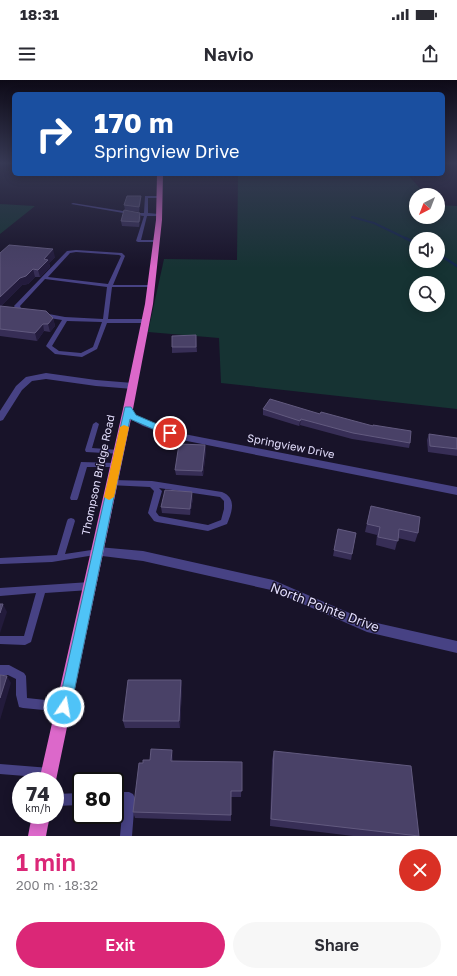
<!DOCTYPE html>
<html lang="en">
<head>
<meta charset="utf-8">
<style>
	:root { --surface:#fff; --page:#f7f7f7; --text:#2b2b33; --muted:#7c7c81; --accent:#db2777 }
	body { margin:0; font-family:"Golos Text",sans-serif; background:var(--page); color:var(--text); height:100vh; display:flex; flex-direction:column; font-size:15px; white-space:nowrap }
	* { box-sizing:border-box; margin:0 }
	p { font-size:13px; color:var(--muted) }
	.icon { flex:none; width:22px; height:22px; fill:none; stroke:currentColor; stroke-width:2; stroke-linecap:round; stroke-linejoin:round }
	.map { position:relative; height:756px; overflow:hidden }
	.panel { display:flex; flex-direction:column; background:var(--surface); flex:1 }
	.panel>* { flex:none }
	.top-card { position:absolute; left:12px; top:12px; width:433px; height:84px; border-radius:6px; box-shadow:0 2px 10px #0003; background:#1a4fa0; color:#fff; overflow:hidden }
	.needle { width:26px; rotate:222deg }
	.buttons { position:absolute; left:409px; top:108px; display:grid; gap:8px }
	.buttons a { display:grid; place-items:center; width:36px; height:36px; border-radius:50%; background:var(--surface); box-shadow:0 2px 10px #0003; font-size:20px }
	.speed { position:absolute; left:12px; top:692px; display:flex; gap:8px; font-size:20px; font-weight:700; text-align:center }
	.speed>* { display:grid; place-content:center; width:52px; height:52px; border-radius:50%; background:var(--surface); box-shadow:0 2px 10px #0003; line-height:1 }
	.speed small { font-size:10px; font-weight:400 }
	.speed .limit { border:2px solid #111; border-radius:6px; background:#fff; color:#111 }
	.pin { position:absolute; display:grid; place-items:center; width:34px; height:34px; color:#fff; margin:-17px; border:2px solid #fff; border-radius:50%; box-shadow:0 1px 4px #0007 }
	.me { position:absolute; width:44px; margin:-22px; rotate:12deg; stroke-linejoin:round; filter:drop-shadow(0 0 3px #0008) }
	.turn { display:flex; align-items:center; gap:14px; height:84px; padding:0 16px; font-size:18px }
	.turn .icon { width:52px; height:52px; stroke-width:2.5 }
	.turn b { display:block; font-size:28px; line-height:34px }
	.round { display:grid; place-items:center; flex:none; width:42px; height:42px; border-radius:21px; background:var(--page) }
	.summary { display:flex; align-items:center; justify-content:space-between; height:68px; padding:0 16px }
	h1 { font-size:24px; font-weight:600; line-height:30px; color:var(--accent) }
	.button { display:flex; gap:8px; margin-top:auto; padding:8px 16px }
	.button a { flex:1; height:46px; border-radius:24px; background:var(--accent); color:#fff; font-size:16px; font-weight:600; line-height:46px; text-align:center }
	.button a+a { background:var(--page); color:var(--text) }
	.status { display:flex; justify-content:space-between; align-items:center; height:28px; padding:0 20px; background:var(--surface); direction:ltr }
	.status svg { height:11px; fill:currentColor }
	header { display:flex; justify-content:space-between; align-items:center; height:52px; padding:0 16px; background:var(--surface); font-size:18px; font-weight:600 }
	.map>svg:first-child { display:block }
	.green { fill:#163333; fill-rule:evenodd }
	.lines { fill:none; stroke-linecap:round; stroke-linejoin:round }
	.stream-far1 { stroke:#14274c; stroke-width:2 }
	.stream { stroke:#14274c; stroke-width:2.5 }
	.service { fill:#474284; fill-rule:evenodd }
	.minor { fill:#474284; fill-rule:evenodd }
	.trunk { fill:#dc68ca; fill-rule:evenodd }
	.wall { fill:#372e56 }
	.shaded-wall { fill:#231b3c }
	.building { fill:#494167; stroke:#625a7f }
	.route { fill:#4fc3f7; stroke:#337fa1 }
	.slow { fill:#f59e0b }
	.labels { text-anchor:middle; stroke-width:3; stroke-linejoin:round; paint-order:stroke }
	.street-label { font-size:11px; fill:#e3defc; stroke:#181329 }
	.near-street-label { font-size:13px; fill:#e3defc; stroke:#181329 }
</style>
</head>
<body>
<div class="status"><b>18:31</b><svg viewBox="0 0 49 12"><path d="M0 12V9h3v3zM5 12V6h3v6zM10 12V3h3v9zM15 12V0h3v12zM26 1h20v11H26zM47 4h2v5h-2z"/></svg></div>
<header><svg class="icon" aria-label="menu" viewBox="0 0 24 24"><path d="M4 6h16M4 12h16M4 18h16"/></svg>Navio<svg class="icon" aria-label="share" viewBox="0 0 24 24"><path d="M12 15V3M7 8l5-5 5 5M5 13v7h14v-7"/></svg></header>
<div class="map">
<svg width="457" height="756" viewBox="0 0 457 756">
	<rect width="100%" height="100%" fill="#181329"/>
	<!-- green -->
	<g class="green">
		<path d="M238,94H407L426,115H416V137H438V125L457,126V329L221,303L219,258L148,252L164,179L237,180ZM416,159H438V181H416ZM416,203H438V225H416Z"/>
		<path d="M0,124L35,126L0,154Z"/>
	</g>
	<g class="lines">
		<!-- stream-far1 -->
		<path class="stream-far1" d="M352,137L374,143L407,159"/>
		<!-- stream -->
		<g class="stream">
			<path d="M405,158L416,163"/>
			<path d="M438,174L457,186"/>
		</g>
		<!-- service -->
		<g class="service">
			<path d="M145,116H160L161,117L159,118H148V133L159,134L161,135L159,136H147L141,160H157L159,161V162H138L136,161L144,136L135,135L71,124L73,123L135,133H144Z"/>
			<path d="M76,170L122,173L125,176L113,205H152L154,206L152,207H112L108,239H145L148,241L145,243H107L97,269L82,277L55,274L47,267L46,266L62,240L43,237L40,235L43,233L65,237L103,239L107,207L45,199L20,226L22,230L27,231V233L18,232L14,226L67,171ZM76,172L119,175L121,176L108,204L48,197L70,173ZM67,241L102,242L93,267L81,273L59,271L52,266Z"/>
			<path d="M96,342L99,344L92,368L119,370H121L122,372L121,374L86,372L85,370L93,344Z"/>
			<path d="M81,382L116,383L120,385L116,387H87L78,418L77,420H71L70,418Z"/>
			<path d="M112,400L152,401L222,412C237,418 232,432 227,444L208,451L157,442L154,441L148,433L154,411L150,407L109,405L108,403L109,401ZM159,408L220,417L224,421V429L221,440L208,445L159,436L156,432L162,411Z"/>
			<path d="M71,438L74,439L75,441L65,474L98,469L101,470L102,472L101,474L52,482L0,484V478L57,475L67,441L68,439Z"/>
			<path d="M90,502L93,503L94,506L93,509L90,510L45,513L31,562L25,565L0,564V556H24L36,513L0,516V508Z"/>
			<path d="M0,585H9L24,593L26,596L27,618L64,622L68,623L69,627L68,631L64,632L23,628L19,627L16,615V599L8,595H0Z"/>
			<path d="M0,684L50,688L54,689L55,693L54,697L50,698L0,694Z"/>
			<path d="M115,712H129L133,714L135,718L132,756H120L123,724H115Z"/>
			<path d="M81,713V725L55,726V714Z"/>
		</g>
		<!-- minor -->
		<g class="minor">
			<path d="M46,293L96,300L133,303L137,306L133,309L96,306L46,299L32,301L22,310L3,340L0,341V331L16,306L26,297Z"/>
			<path d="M128,326L131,327L136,335L149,342L184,354L457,407V415L182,360L143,346L130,339L123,329Z"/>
			<path d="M98,467L143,471L273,500L368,541L457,561V573L367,552L271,510L143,481L94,475L92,472L94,469Z"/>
		</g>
		<!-- trunk -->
		<g class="trunk">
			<path d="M157,94H163L162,140L153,224L133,329L55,705V701H39L123,329L145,224L156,140Z"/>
			<path d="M32,735H50L46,756H28Z"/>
		</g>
	</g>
	<!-- wall -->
	<g class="wall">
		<path d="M447,82H457V84L447,83Z"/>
		<path d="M141,120L139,132L125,130L124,125Z"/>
		<path d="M141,137L139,147L122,146L121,141Z"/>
		<path d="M0,173L55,177L49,183L50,187L40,197H35L28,204L22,205L1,226L53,238L55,246L50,252L44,251L37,261L0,256Z"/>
		<path d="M196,255L197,272L172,273V267Z"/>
		<path d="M263,329L410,363L409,368L352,359L300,345L299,346L263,335Z"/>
		<path d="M429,354L457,358V376L428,372L427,360Z"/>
		<path d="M205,365L206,371L203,396L176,395L175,390Z"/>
		<path d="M193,418L190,435L162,433L161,427Z"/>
		<path d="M371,426L418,453L415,462L398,458L395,470L376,465L377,455L365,452Z"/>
		<path d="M338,449L356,453L351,480L333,476Z"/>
		<path d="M181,600L182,607L180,648H125L123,641Z"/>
		<path d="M274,671L419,756H353L270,746L272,680Z"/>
		<path d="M173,677V681L242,682L241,717H231V741L135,738L133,732L143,683L150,680Z"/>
	</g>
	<!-- shaded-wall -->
	<g class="shaded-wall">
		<path d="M141,116V120L139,132V127Z"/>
		<path d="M140,133L141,137L139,147V142Z"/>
		<path d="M53,169L55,177L49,183L50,187L40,197L38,190L44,179Z"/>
		<path d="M33,189L35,197L28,204L22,205L0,227V217L20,198Z"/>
		<path d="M53,238L55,246L50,252L48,244Z"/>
		<path d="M43,244L44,251L37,261L35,253Z"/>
		<path d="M301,339L300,345L299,346L300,341Z"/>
		<path d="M205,365L206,371L203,396L202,391Z"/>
		<path d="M192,412L193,418L190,435V429Z"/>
		<path d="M3,524L7,532L0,553V533Z"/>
		<path d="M7,596L11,603L0,640V618Z"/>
		<path d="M181,600L182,607L180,648L179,641Z"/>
		<path d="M172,670L173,677L172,688L171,681Z"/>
	</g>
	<!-- building -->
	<g class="building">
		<path d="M127,116H141L139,127L124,125Z"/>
		<path d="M124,130L140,133L139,142L121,141Z"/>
		<path d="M9,165L53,169L44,179L48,180L38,190L33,189L26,196L20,198L0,217V173Z"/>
		<path d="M0,226L46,231L53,238L48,244H43L35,253L0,249Z"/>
		<path d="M196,255V267H172V256Z"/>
		<path d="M270,319L320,334L321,332L373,346V345L411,351L410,363L353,353L301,339L300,341L263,329Z"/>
		<path d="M429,354L457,358V369L430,366Z"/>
		<path d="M179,364L205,365L202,391L175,390Z"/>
		<path d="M165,410L192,412L190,429L161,427Z"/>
		<path d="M371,426L420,437L418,453L399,449L398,461L378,457L380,447L367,444Z"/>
		<path d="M338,449L356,453L352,474L334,470Z"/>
		<path d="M0,524H3L0,533Z"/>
		<path d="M0,595L7,596L0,618Z"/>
		<path d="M128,600H181L179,641H123Z"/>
		<path d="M151,669L172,670L171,681L242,682V711H231V735L133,732L139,683H143V680H150Z"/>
		<path d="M274,671L411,686L419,756L271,739Z"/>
	</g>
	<!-- sky -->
	<linearGradient id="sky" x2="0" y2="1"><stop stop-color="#0d0a17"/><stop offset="0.44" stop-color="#373954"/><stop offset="1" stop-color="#373954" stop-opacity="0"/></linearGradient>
	<rect width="457" height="188" fill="url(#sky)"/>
	<!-- route -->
	<path class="route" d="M125,327H131L136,335L173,351L175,353L170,356L167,355L130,339L71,627L69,631L64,633L60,631L58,627Z"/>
	<!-- slow -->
	<path class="slow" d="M124,345L129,347L114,417L109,420L104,417L120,347Z"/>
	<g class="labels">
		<!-- street labels -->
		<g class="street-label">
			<text transform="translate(291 366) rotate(11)" y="4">Springview Drive</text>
			<text transform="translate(98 395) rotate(-78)" y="4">Thompson Bridge Road</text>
		</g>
		<!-- near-street labels -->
		<g class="near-street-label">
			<text transform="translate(325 527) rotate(21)" y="5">North Pointe Drive</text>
		</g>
	</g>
</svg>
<div class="buttons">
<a><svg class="needle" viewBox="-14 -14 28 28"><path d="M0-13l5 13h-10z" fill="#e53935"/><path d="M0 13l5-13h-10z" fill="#7c7c81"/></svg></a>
<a><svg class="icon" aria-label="sound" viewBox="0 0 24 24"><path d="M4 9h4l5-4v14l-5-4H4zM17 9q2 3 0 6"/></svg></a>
<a><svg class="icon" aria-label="search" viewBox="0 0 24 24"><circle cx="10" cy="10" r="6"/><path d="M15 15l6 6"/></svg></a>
</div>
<div class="speed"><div>74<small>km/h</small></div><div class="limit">80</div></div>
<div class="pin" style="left:170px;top:353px;background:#d93025"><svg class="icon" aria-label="arrive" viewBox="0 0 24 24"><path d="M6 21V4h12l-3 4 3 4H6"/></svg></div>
<svg class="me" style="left:64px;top:627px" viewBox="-20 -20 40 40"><circle r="17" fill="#4fc3f7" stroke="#fff" stroke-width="3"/><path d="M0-11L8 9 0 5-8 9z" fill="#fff"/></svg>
<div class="top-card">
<div class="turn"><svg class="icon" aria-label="right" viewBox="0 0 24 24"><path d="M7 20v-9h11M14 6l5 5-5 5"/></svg><div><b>170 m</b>Springview Drive</div></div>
</div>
</div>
<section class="panel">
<div class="summary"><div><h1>1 min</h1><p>200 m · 18:32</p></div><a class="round" style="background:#d93025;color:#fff"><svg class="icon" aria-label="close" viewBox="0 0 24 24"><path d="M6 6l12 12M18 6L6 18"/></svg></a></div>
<div class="button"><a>Exit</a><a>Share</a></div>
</section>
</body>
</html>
